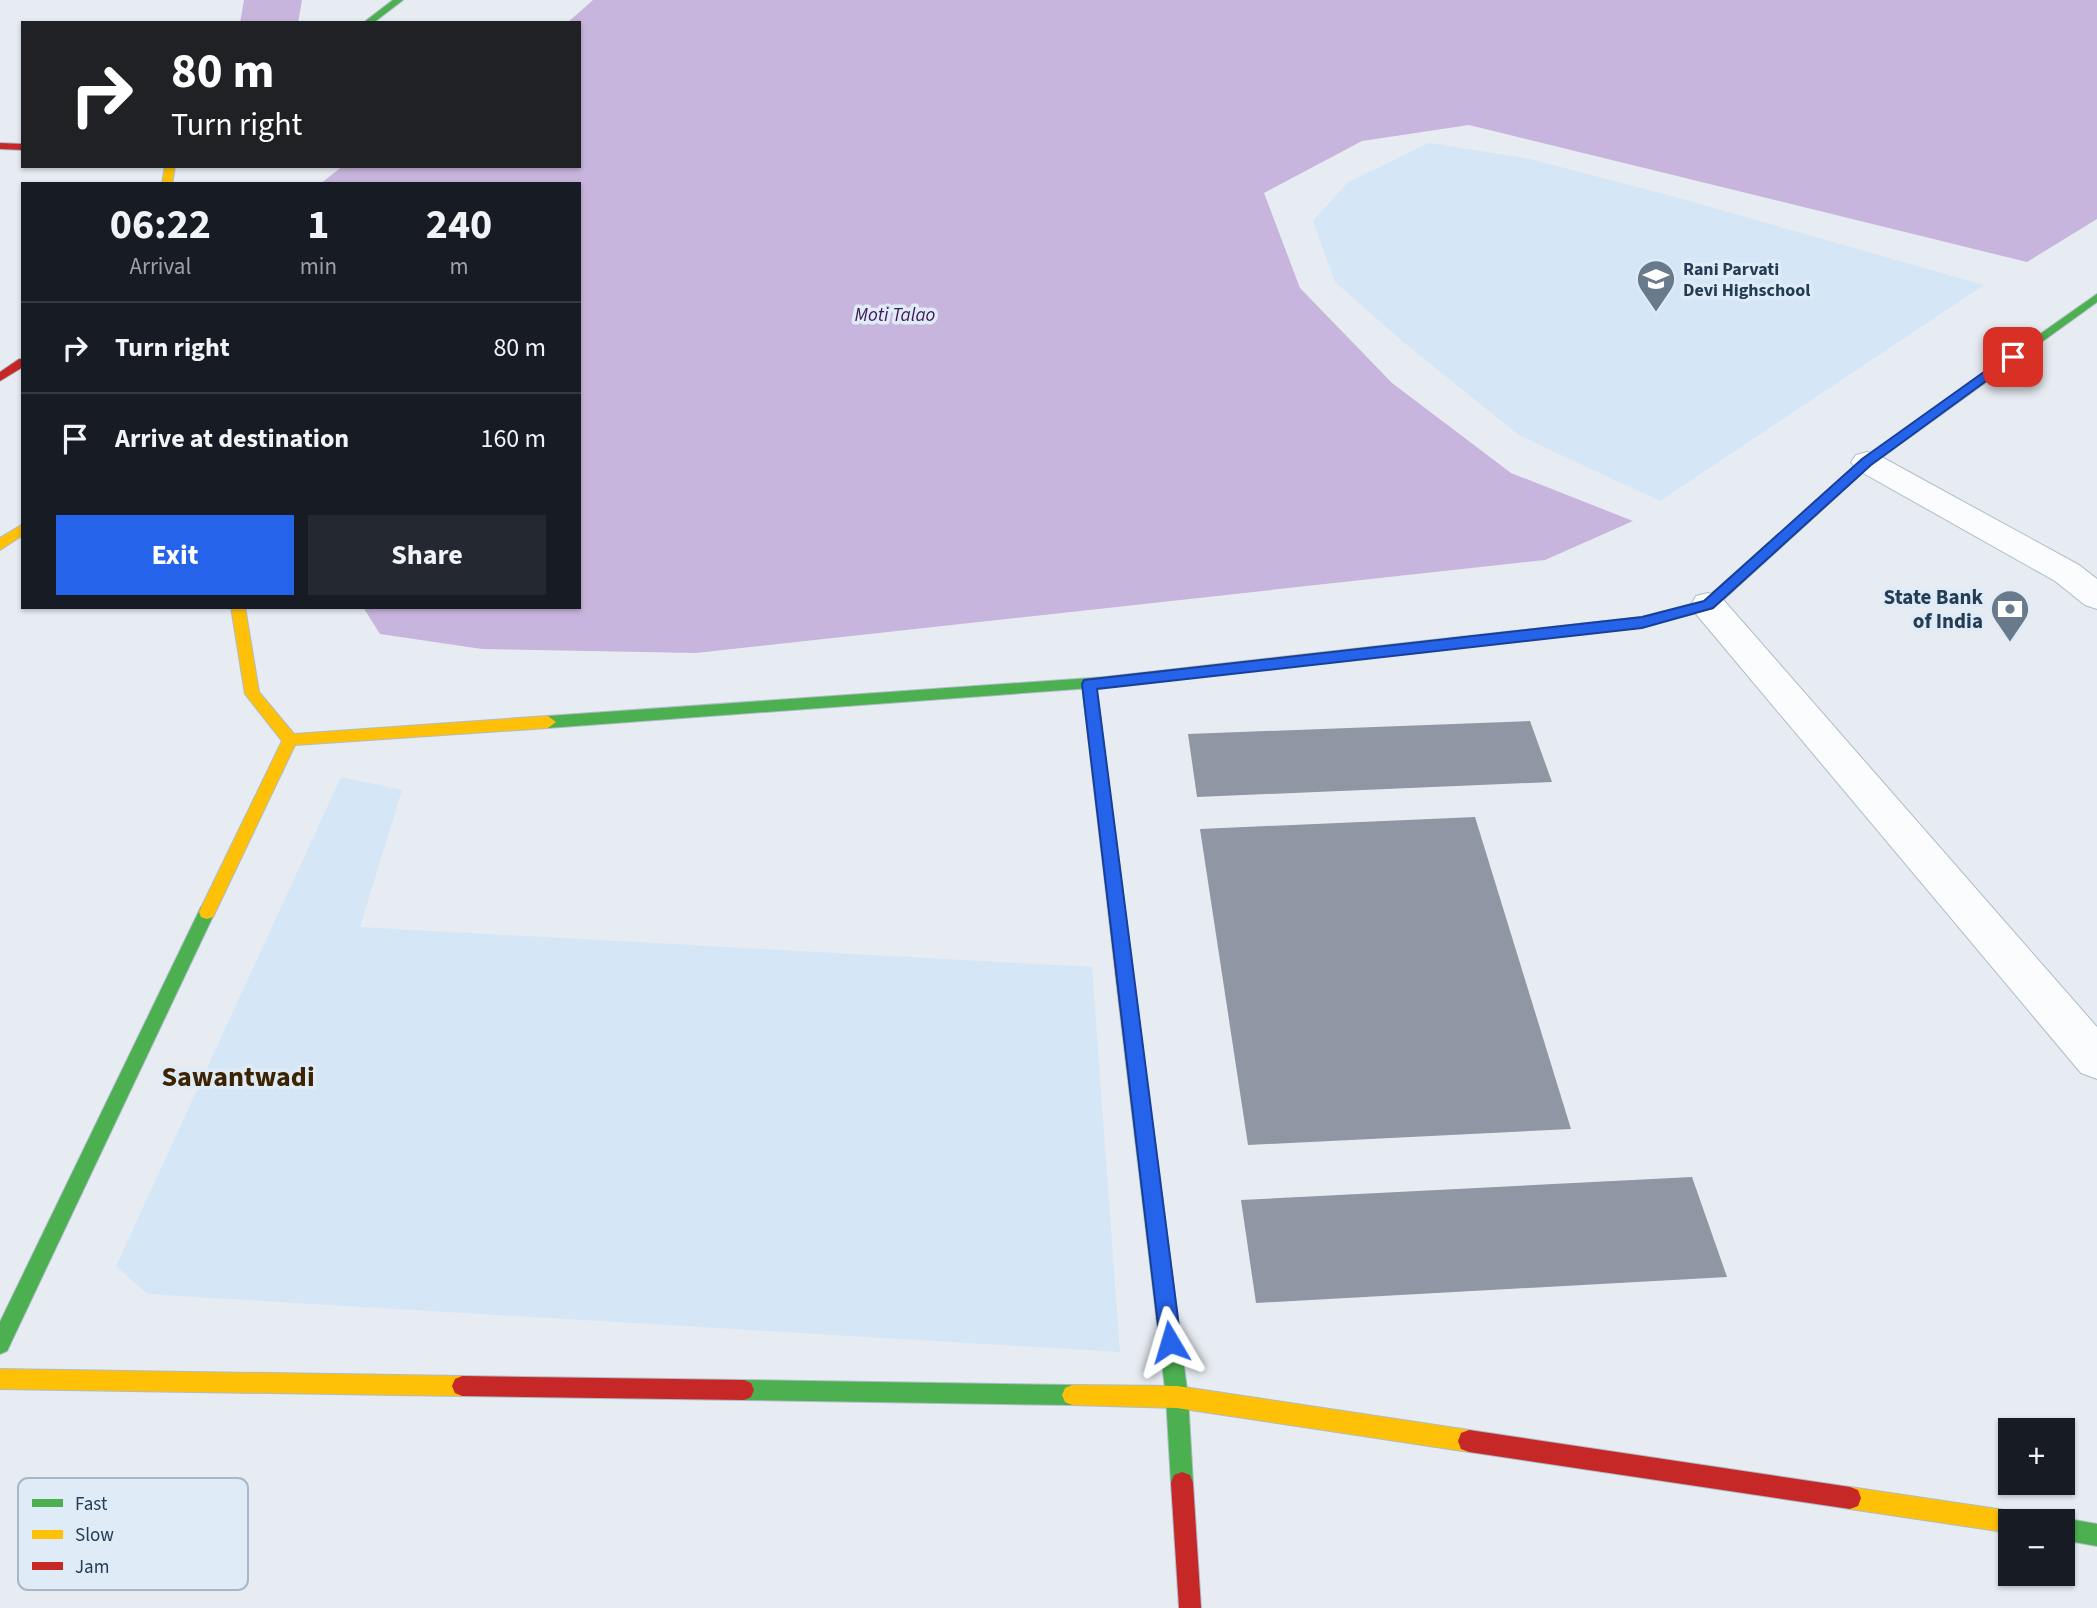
<!DOCTYPE html>
<html lang="en">
<head>
<meta charset="utf-8">
<style>
	:root { --surface:#171b24; --page:#242831; --text:#f1f3f6; --muted:#9ea1a6; --line:#363941; --accent:#2563eb }
	body { margin:0; font-family:"Source Sans 3",sans-serif; background:var(--page); color:var(--text); height:100vh; display:flex; flex-direction:column; font-size:26px; white-space:nowrap }
	* { box-sizing:border-box; margin:0 }
	p { font-size:23px; color:var(--muted) }
	.icon { flex:none; width:38px; height:38px; fill:none; stroke:currentColor; stroke-width:2; stroke-linecap:round; stroke-linejoin:round }
	.map { position:relative; flex:1; overflow:hidden }
	.drawer { position:absolute; left:21px; top:182px; width:560px; height:427px; display:flex; flex-direction:column; background:var(--surface); border-radius:0px; box-shadow:0 2px 5px #0004 }
	.drawer>* { flex:none }
	.top-card { position:absolute; left:21px; top:21px; width:560px; height:147px; border-radius:0px; box-shadow:0 2px 5px #0004; background:#202124; color:#fff; overflow:hidden }
	.controls { position:absolute; left:1998px; top:1418px; display:grid; gap:14px }
	.controls a { display:grid; place-items:center; width:77px; height:77px; border-radius:0px; background:var(--surface); box-shadow:0 2px 5px #0004; font-size:35px }
	.pin { position:absolute; display:grid; place-items:center; width:60px; height:60px; color:#fff; margin:-30px; border-radius:14px; box-shadow:0 4px 10px #0006 }
	.me { position:absolute; width:77px; margin:-38px; rotate:353deg; stroke-linejoin:round; filter:drop-shadow(0 0 5px #0008) }
	.turn { display:flex; align-items:center; gap:24px; height:147px; padding:0 35px; font-size:32px }
	.turn .icon { width:91px; height:91px; stroke-width:2.5 }
	.turn b { display:block; font-size:49px; line-height:60px }
	.eta { display:flex; justify-content:space-evenly; align-items:center; height:119px; text-align:center }
	.eta b { font-size:42px; font-weight:700; line-height:49px }
	.cta { display:flex; gap:14px; margin-top:auto; padding:14px 35px }
	.cta a { flex:1; height:80px; border-radius:0px; background:var(--accent); color:#fff; font-size:28px; font-weight:700; line-height:80px; text-align:center }
	.cta a+a { background:var(--page); color:var(--text) }
	ul { padding:0; list-style:none }
	li { display:flex; align-items:center; gap:21px; height:91px; padding:0 35px; border-top:2px solid var(--line) }
	li div { flex:1 }
	li b { display:block; font-size:26px }
	li em { font-style:normal }
	.map>svg:first-child { display:block }
	.built { fill:#d5e6f7 }
	.water { fill:#c8b5dd }
	.lines { fill:none; stroke-linecap:round; stroke-linejoin:round }
	.river { fill:#c8b5dd; fill-rule:evenodd }
	.building { fill:#8f96a4 }
	.street-casing { stroke:#aebcc9; stroke-width:2 }
	.fast-casing { stroke:#aebcc9; stroke-width:2 }
	.slow-casing { stroke:#aebcc9; stroke-width:2 }
	.jam-casing { stroke:#aebcc9; stroke-width:2 }
	.street { fill:#fbfcfd; fill-rule:evenodd }
	.fast { fill:#4caf50; fill-rule:evenodd }
	.slow { fill:#ffc107; fill-rule:evenodd }
	.jam { fill:#c62828; fill-rule:evenodd }
	.route { fill:#2563eb; stroke:#184099; stroke-width:2 }
	.labels { text-anchor:middle; stroke-width:7; stroke-linejoin:round; paint-order:stroke }
	.far-poi-label { font-size:18px; font-weight:bold; fill:#243d55; stroke:#e0ebf8; text-anchor:start }
	.far-water-label { font-size:19px; font-style:italic; fill:#3f1958; stroke:#e0ebf8 }
	.poi-label { font-size:21px; font-weight:bold; fill:#243d55; stroke:#e0ebf8; text-anchor:end }
	.district-label { font-size:28px; font-weight:bold; fill:#3c2301; stroke:#e0ebf8 }
	.key { fill:#e0ebf8; stroke:#a8b7c7; stroke-width:2 }
	.key-label { font-size:19px; fill:#243d55 }
</style>
</head>
<body>
<div class="map">
<svg width="2097" height="1608" viewBox="0 0 2097 1608">
	<rect width="100%" height="100%" fill="#e6ecf2"/>
	<!-- built -->
	<g class="built">
		<path d="M1429,143L1530,159L1679,198L1984,285L1660,501L1520,436L1402,341L1335,282L1313,221L1348,182Z"/>
		<path d="M341,777L402,790L360,927L1092,967L1120,1352L147,1294L116,1266Z"/>
	</g>
	<!-- water -->
	<path class="water" d="M593,0H2097V219L2027,262L1469,125L1362,141L1264,193L1300,288L1392,383L1511,473L1633,521L1545,560L696,653L482,649L380,634L363,607H579V184H320L343,166H579V23H567Z"/>
	<g class="lines">
		<!-- river -->
		<path class="river" d="M244,0H302L298,23H240Z"/>
	</g>
	<!-- building -->
	<g class="building">
		<path d="M1530,721L1552,782L1197,797L1188,734Z"/>
		<path d="M1475,817L1571,1129L1248,1145L1200,829Z"/>
		<path d="M1692,1177L1727,1277L1256,1303L1241,1200Z"/>
	</g>
	<g class="lines">
		<!-- street casing -->
		<g class="street-casing">
			<g id="street">
				<path d="M1867,452L1878,455L2079,565L2097,579V609L2085,605L2055,581L1856,469L1851,462L1856,455Z"/>
				<path d="M1708,593L1720,596L2097,1027V1079L2081,1073L1696,614L1691,605L1696,596Z"/>
			</g>
		</g>
		<!-- fast casing -->
		<g class="fast-casing">
			<g id="fast">
				<path d="M393,0H403L373,23H363Z"/>
				<path d="M2097,294V302L1871,465L1778,550H1768L1766,547L1768,544L1863,459Z"/>
				<path d="M1105,677L1112,682L1105,687L548,728L540,722L548,716Z"/>
				<path d="M207,905L213,907L215,912L7,1351L0,1354V1322L201,907Z"/>
				<path d="M1128,996L1134,998L1137,1004L1188,1397L1193,1483L1190,1491L1182,1494L1174,1491L1171,1483L1166,1397L1119,1004L1122,998Z"/>
				<path d="M744,1380L1072,1385L1079,1388L1082,1395L1079,1402L1072,1405L744,1400L737,1397L734,1390L737,1383Z"/>
				<path d="M2063,1518L2097,1524V1546L2063,1540V1521H2056Z"/>
			</g>
		</g>
		<!-- slow casing -->
		<g class="slow-casing">
			<g id="slow">
				<path d="M165,166H175L172,184H162Z"/>
				<path d="M23,524V535L0,550V538Z"/>
				<path d="M231,607H245L259,692L294,734L548,716L556,722L548,728L295,745L213,917L207,919L201,917L199,912L282,741L245,694Z"/>
				<path d="M1450,638L1457,643L1450,648L1105,687L1098,682L1105,677Z"/>
				<path d="M0,1369L462,1376L469,1379L472,1386L469,1393L462,1396L0,1389Z"/>
				<path d="M1072,1385L1177,1386L1469,1430L1477,1433L1480,1441L1477,1449L1469,1452L1177,1408L1072,1405L1065,1402L1062,1395L1065,1388Z"/>
				<path d="M1850,1487L2011,1511L2019,1514L2022,1521H2011V1533L1850,1509L1842,1506L1839,1498L1842,1490Z"/>
			</g>
		</g>
		<!-- jam casing -->
		<g class="jam-casing">
			<g id="jam">
				<path d="M0,143L23,144V150L0,149Z"/>
				<path d="M19,359H23V367L0,381V372Z"/>
				<path d="M1773,542L1778,544L1780,547L1778,550L1713,609L1642,627L1450,648L1443,643L1450,638L1642,617L1703,601L1768,544Z"/>
				<path d="M1089,679L1096,684L1137,1004L1134,1010L1128,1012L1122,1010L1119,1004L1082,684Z"/>
				<path d="M462,1376L744,1380L751,1383L754,1390L751,1397L744,1400L462,1396L455,1393L452,1386L455,1379Z"/>
				<path d="M1469,1430L1850,1487L1858,1490L1861,1498L1858,1506L1850,1509L1469,1452L1461,1449L1458,1441L1461,1433Z"/>
				<path d="M1182,1472L1190,1475L1193,1483L1201,1608H1179L1171,1483L1174,1475Z"/>
			</g>
		</g>
		<!-- street -->
		<use href="#street" class="street"/>
		<!-- fast -->
		<use href="#fast" class="fast"/>
		<!-- slow -->
		<use href="#slow" class="slow"/>
		<!-- jam -->
		<use href="#jam" class="jam"/>
	</g>
	<!-- route -->
	<path class="route" d="M2009,354L2019,357L1871,465L1713,608L1642,628L1097,689L1181,1342L1178,1349L1170,1352L1163,1349L1160,1342L1082,684L1084,680L1642,617L1704,601L1862,459Z"/>
	<!-- icons -->
	<defs>
		<g id="school-pin" transform="scale(2.0125)"><path d="M0 17L-7.5 6A9.5 9.5 0 1 1 7.5 6Z" fill="#687a8c" stroke="#e0ebf8"/><path d="M0-5L7-2L0 1L-7-2ZM-4 1L0 2.5L4 1V4Q0 6-4 4Z" fill="#fff"/></g>
		<g id="bank-pin" transform="scale(2.0125)"><path d="M0 17L-7.5 6A9.5 9.5 0 1 1 7.5 6Z" fill="#687a8c" stroke="#e0ebf8"/><path d="M-6-4H6V4H-6ZM0-2.3a2.3 2.3 0 1 0 0 4.6a2.3 2.3 0 1 0 0-4.6Z" fill="#fff"/></g>
	</defs>
	<g fill-rule="evenodd">
		<use href="#school-pin" x="1656" y="279"/>
		<use href="#bank-pin" x="2010" y="609"/>
	</g>
	<g class="labels">
		<!-- far-poi labels -->
		<g class="far-poi-label">
			<text x="1683" y="275">Rani Parvati<tspan x="1683" dy="21">Devi Highschool</tspan></text>
		</g>
		<!-- far-water labels -->
		<g class="far-water-label">
			<text x="895" y="321">Moti Talao</text>
		</g>
		<!-- poi labels -->
		<g class="poi-label">
			<text x="1983" y="604">State Bank<tspan x="1983" dy="24">of India</tspan></text>
		</g>
		<!-- district labels -->
		<g class="district-label">
			<text x="238" y="1086">Sawantwadi</text>
		</g>
	</g>
	<!-- legend -->
	<rect x="18" y="1478" width="230" height="112" rx="10" class="key"/>
	<rect x="32" y="1499" width="31" height="8" fill="#4caf50"/>
	<rect x="32" y="1530" width="31" height="9" fill="#ffc107"/>
	<rect x="32" y="1562" width="31" height="8" fill="#c62828"/>
	<g class="key-label">
		<text x="75" y="1510">Fast</text>
		<text x="75" y="1541">Slow</text>
		<text x="75" y="1573">Jam</text>
	</g>
</svg>
<div class="controls">
<a>+</a>
<a>−</a>
</div>
<div class="pin" style="left:2013px;top:357px;background:#d93025"><svg class="icon" aria-label="arrive" viewBox="0 0 24 24"><path d="M6 21V4h12l-3 4 3 4H6"/></svg></div>
<svg class="me" style="left:1170px;top:1342px" viewBox="-20 -20 40 40"><path d="M0-17L14 15 0 8-14 15z" fill="#2563eb" stroke="#fff" stroke-width="4"/></svg>
<div class="top-card">
<div class="turn"><svg class="icon" aria-label="right" viewBox="0 0 24 24"><path d="M7 20v-9h11M14 6l5 5-5 5"/></svg><div><b>80 m</b>Turn right</div></div>
</div>
<section class="drawer">
<div class="eta">
<div><b>06:22</b><p>Arrival</p></div>
<div><b>1</b><p>min</p></div>
<div><b>240</b><p>m</p></div>
</div>
<ul>
<li><svg class="icon" aria-label="right" viewBox="0 0 24 24"><path d="M7 20v-9h11M14 6l5 5-5 5"/></svg><div><b>Turn right</b></div><em>80 m</em></li>
<li><svg class="icon" aria-label="arrive" viewBox="0 0 24 24"><path d="M6 21V4h12l-3 4 3 4H6"/></svg><div><b>Arrive at destination</b></div><em>160 m</em></li>
</ul>
<div class="cta"><a>Exit</a><a>Share</a></div>
</section>
</div>
</body>
</html>
